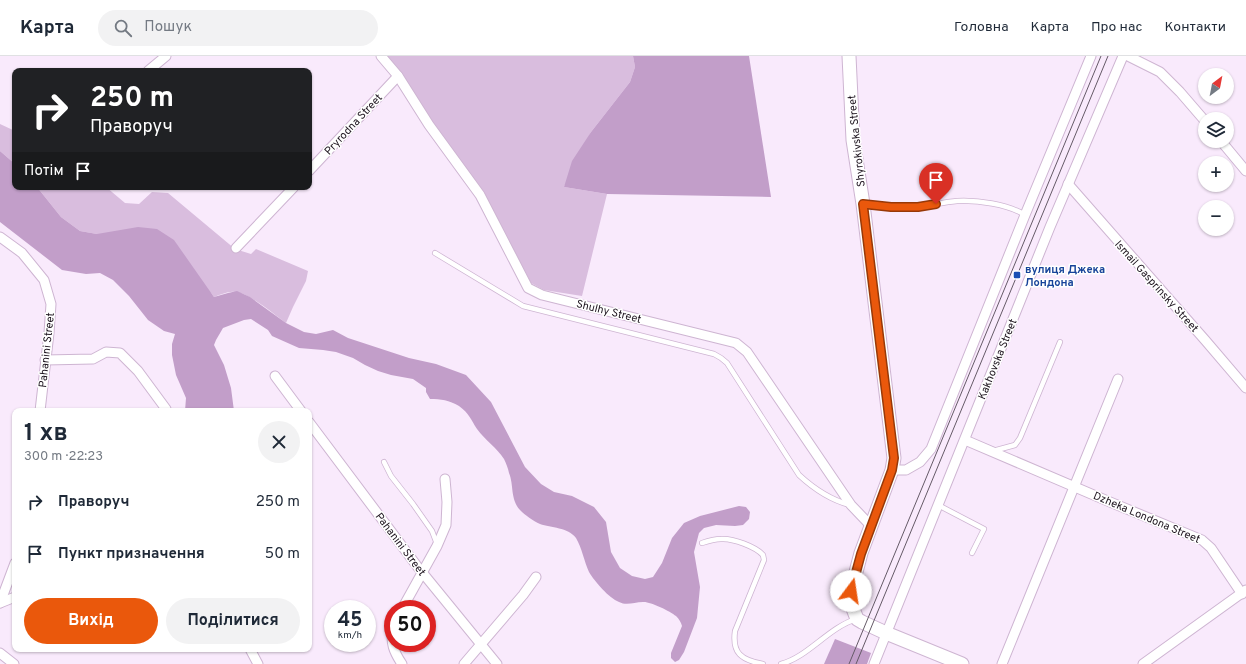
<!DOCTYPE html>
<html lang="uk">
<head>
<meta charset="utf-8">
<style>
	:root { --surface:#fff; --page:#f2f2f3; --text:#1f2937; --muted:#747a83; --line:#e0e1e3; --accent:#ea580c }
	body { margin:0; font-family:Overpass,sans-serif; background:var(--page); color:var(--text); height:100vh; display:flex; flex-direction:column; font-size:15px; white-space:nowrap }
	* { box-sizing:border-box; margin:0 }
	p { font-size:13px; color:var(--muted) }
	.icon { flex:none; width:22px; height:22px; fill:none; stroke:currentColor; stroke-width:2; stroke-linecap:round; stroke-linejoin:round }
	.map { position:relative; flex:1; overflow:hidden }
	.drawer { position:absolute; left:12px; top:352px; width:300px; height:244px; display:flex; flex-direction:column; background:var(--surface); border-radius:8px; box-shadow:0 1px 3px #0004 }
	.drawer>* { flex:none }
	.top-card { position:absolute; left:12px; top:12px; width:300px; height:122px; border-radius:8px; box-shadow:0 1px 3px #0004; background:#202124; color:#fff; overflow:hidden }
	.needle { width:26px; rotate:32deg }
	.tools { position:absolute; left:1198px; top:12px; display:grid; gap:8px }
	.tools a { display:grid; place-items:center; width:36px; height:36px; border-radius:50%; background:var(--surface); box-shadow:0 1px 3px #0004; font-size:20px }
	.speed { position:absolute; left:324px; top:544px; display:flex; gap:8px; font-size:20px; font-weight:700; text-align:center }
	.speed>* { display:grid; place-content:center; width:52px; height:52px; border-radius:50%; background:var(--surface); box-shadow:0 1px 3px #0004; line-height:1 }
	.speed small { font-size:10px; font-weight:400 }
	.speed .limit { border:6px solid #d22; background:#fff; color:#111 }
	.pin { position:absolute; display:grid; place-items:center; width:34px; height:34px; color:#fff; margin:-41px -17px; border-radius:50% 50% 50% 0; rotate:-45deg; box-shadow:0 0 4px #0007 }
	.pin .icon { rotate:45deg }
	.me { position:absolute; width:44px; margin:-22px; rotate:14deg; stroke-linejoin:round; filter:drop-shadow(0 0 3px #0008) }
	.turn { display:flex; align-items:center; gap:14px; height:84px; padding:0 12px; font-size:18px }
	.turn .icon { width:52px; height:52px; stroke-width:2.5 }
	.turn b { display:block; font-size:28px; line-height:34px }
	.then { display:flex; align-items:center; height:38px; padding:0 12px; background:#0003; gap:8px; font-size:15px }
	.round { display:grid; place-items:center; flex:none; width:42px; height:42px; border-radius:21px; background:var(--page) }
	.overview { display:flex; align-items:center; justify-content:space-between; height:68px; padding:0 12px }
	h1 { font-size:24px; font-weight:700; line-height:30px }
	.cta { display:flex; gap:8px; margin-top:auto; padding:8px 12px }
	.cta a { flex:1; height:46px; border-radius:24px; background:var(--accent); color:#fff; font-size:16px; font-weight:700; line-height:46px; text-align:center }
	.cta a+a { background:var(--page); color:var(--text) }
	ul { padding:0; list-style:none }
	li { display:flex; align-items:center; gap:12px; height:52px; padding:0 12px }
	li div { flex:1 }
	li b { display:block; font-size:15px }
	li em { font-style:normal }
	header { display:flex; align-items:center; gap:24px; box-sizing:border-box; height:56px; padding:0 20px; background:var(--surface); border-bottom:1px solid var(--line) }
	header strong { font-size:19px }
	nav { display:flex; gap:22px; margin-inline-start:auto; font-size:14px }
	.search { width:280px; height:36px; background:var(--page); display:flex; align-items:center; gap:10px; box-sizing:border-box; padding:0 14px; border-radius:22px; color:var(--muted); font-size:15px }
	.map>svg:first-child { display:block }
	.green { fill:#d9bdde }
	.forest { fill:#c29ec9 }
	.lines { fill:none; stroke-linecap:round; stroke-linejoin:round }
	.lane-casing { stroke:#ceb5d2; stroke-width:6 }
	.street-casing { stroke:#ceb5d2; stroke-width:11 }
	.secondary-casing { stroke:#ceb5d2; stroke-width:15 }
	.lane { stroke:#fff; stroke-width:4.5 }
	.street { stroke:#fff; stroke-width:9 }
	.secondary { stroke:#fff; stroke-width:13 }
	.tram { stroke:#655a67; stroke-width:1 }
	.route-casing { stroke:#983908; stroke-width:10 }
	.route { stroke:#ea580c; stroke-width:7 }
	.transit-dot { fill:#1a4fb4; stroke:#fff; stroke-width:1.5 }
	.labels { text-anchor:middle; stroke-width:3; stroke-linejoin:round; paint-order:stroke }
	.street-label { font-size:11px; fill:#1d141e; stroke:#fff }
	.transit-label { font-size:11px; font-weight:bold; fill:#164399; stroke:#fff; text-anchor:start }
</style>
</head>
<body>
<header>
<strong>Карта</strong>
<div class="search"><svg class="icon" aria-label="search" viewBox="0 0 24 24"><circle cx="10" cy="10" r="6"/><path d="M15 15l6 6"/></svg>Пошук</div>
<nav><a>Головна</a><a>Карта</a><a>Про нас</a><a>Контакти</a></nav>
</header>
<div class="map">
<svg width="1246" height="608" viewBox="0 0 1246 608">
	<rect width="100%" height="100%" fill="#f9eafc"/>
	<!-- green -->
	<g class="green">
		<path d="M385,0H633L635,11L630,26L591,76L564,131L607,138L582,240L544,234L531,227L483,135L433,69Z"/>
		<path d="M0,68L15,75V108L0,95Z"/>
		<path d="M37,131H106L125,147L139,148L152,136L168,137L235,193L251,198L256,193L308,215L306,225L293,251L286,267C275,259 248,236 235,236C228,235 220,239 214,241L211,237L97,178L80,175L61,161Z"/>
	</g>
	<!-- forest -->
	<g class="forest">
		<path d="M633,0H749L771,141L607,138L564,131L572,105L591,76L630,26L635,11Z"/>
		<path d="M0,95L15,108V131H37L61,161L80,175L97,178L138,171L157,173L174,184L214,241L228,237L237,235L250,241L286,267L304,276L316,278L333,274L348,282L409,302L436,308L466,319L491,346L525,411L541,428L554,436L572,440L594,451L606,466L611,496L620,512L632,520L645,523L653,521L662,507L672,482L684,467L700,460L739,450L746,451L750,456L749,463L743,469L735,470L716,469L704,472L699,477L694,496L700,531L697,562L684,596L679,604L675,606L671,602V597L682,570C681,566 679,563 676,560C670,555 649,545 643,546C634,546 627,550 619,546C609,542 595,526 589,516C584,505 582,492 576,482C568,471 551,472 540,468C533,465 525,459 520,454C510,443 514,429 509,417C508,412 506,407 504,403C497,392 485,384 477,373C471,364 469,357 459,350C449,344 441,343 430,343L426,336V332L413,323L391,319L378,315L365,309L353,302L336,296L323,294L299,292L272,280L268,274L251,263L244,264L223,272L216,284L214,289L224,309L231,332L234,355H185L186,342L176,319L172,299V288L175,278L164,275L148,264L129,240L113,224L100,217L86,218L62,214L0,166Z"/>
		<path d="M835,583L871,597L867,608H824Z"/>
	</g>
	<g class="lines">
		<!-- lane casing -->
		<g class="lane-casing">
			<g id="lane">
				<path d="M865,148C882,150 900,152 917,151C930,150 943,146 957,145C977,144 1008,148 1025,159"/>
				<path d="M435,197L523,250L714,298L721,302L727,307L799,419C813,432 831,444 850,449"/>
				<path d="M993,395L1015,389L1020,382L1060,286"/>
				<path d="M384,406L391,420L413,448L432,475L437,488"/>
				<path d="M938,449L984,473L972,497"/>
				<path d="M702,487C708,485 715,483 721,483C733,482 756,491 763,499L764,504L735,575C732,597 741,604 763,608"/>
				<path d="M781,608C808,601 828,572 856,563"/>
			</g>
		</g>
		<!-- street casing -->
		<g class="street-casing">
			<g id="street">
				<path d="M381,0L398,20L429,69L480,139L528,232L542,239L736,287L747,296L851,449L871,470"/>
				<path d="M1128,0L1160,16L1180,36L1205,65"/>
				<path d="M148,15L166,0"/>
				<path d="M1221,85L1246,115"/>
				<path d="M309,115L398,20"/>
				<path d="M1068,128L1205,284L1246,332"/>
				<path d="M0,181L22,197L44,224L51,248L49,277L40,355"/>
				<path d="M236,192L294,131"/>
				<path d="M45,304L93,303L106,296L120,297L138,315L166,353V355"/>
				<path d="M275,320L301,355"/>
				<path d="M309,366L417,510L497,608"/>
				<path d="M965,384L1110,446L1202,484L1211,492L1242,538"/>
				<path d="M892,414H906L920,406L931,393L1025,159L1091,0"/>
				<path d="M0,547L15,507"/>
				<path d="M0,547L15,541"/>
				<path d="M402,553L437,490L446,469L447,446L445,423"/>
				<path d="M393,572C390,587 394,596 402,608"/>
				<path d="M250,593L258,608"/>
				<path d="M0,597L14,608"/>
				<path d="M464,608L523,539L536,521"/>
				<path d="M874,608L1050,171L1123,0"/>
				<path d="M1002,608L1118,323"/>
				<path d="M1143,608L1246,534"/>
			</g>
		</g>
		<!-- secondary casing -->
		<g class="secondary-casing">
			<path id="secondary" d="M849,0L853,84L863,148L894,402L892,414L861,497L851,535L852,550L857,563L862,566L886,577L962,608"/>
		</g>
		<!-- lane -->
		<use href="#lane" class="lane"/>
		<!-- street -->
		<use href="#street" class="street"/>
		<!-- secondary -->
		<use href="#secondary" class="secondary"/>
		<!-- tram -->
		<g class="tram">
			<path d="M849,608L1101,0"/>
			<path d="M856,608L1108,0"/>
		</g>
	</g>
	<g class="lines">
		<!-- route casing -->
		<g class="route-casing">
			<path id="route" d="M851,535L861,498L892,414L894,402L863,148L891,151H918L936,148"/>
		</g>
		<!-- route -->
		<use href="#route" class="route"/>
	</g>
	<!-- markers -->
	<rect class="transit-dot" x="1013" y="215" width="8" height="8" rx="2"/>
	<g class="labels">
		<!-- street labels -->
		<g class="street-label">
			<text transform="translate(353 68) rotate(-47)" y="4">Pryrodna Street</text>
			<text transform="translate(856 85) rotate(-96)" y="4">Shyrokivska Street</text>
			<text transform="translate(1157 230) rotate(48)" y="4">Ismail Gasprinsky Street</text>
			<text transform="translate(609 255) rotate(14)" y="4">Shulhy Street</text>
			<text transform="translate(46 294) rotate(-84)" y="4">Pahanini Street</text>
			<text transform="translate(997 303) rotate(-68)" y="4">Kakhovska Street</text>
			<text transform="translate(1147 461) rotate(23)" y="4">Dzheka Londona Street</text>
			<text transform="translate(401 488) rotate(53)" y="4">Pahanini Street</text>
		</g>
		<!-- transit labels -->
		<g class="transit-label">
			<text x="1025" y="217">вулиця Джека<tspan x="1025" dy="13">Лондона</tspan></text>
		</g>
	</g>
</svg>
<div class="tools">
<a><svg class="needle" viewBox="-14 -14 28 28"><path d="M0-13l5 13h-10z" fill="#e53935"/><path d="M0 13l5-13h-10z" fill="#747a83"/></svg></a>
<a><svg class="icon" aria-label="layers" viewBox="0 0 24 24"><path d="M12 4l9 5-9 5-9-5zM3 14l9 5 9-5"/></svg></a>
<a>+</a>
<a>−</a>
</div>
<div class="speed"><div>45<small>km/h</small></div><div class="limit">50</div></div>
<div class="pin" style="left:936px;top:148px;background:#d93025"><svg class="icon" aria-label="arrive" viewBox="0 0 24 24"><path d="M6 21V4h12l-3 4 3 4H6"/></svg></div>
<svg class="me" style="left:851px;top:535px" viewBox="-20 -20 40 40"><circle r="19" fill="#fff"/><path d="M0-13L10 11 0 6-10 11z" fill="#ea580c"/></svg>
<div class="top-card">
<div class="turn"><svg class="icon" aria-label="right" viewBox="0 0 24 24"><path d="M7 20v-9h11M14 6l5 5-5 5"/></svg><div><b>250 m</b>Праворуч</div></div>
<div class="then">Потім<svg class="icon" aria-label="arrive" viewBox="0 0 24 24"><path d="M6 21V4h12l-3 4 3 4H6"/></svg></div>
</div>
<section class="drawer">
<div class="overview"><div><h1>1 хв</h1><p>300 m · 22:23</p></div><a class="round"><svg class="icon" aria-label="close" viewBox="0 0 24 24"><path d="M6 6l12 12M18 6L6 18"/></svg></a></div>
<ul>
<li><svg class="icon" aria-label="right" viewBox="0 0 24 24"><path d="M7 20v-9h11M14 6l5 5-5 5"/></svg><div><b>Праворуч</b></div><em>250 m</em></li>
<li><svg class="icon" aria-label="arrive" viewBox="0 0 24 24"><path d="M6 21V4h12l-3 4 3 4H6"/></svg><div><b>Пункт призначення</b></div><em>50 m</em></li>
</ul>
<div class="cta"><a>Вихід</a><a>Поділитися</a></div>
</section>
</div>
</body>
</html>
